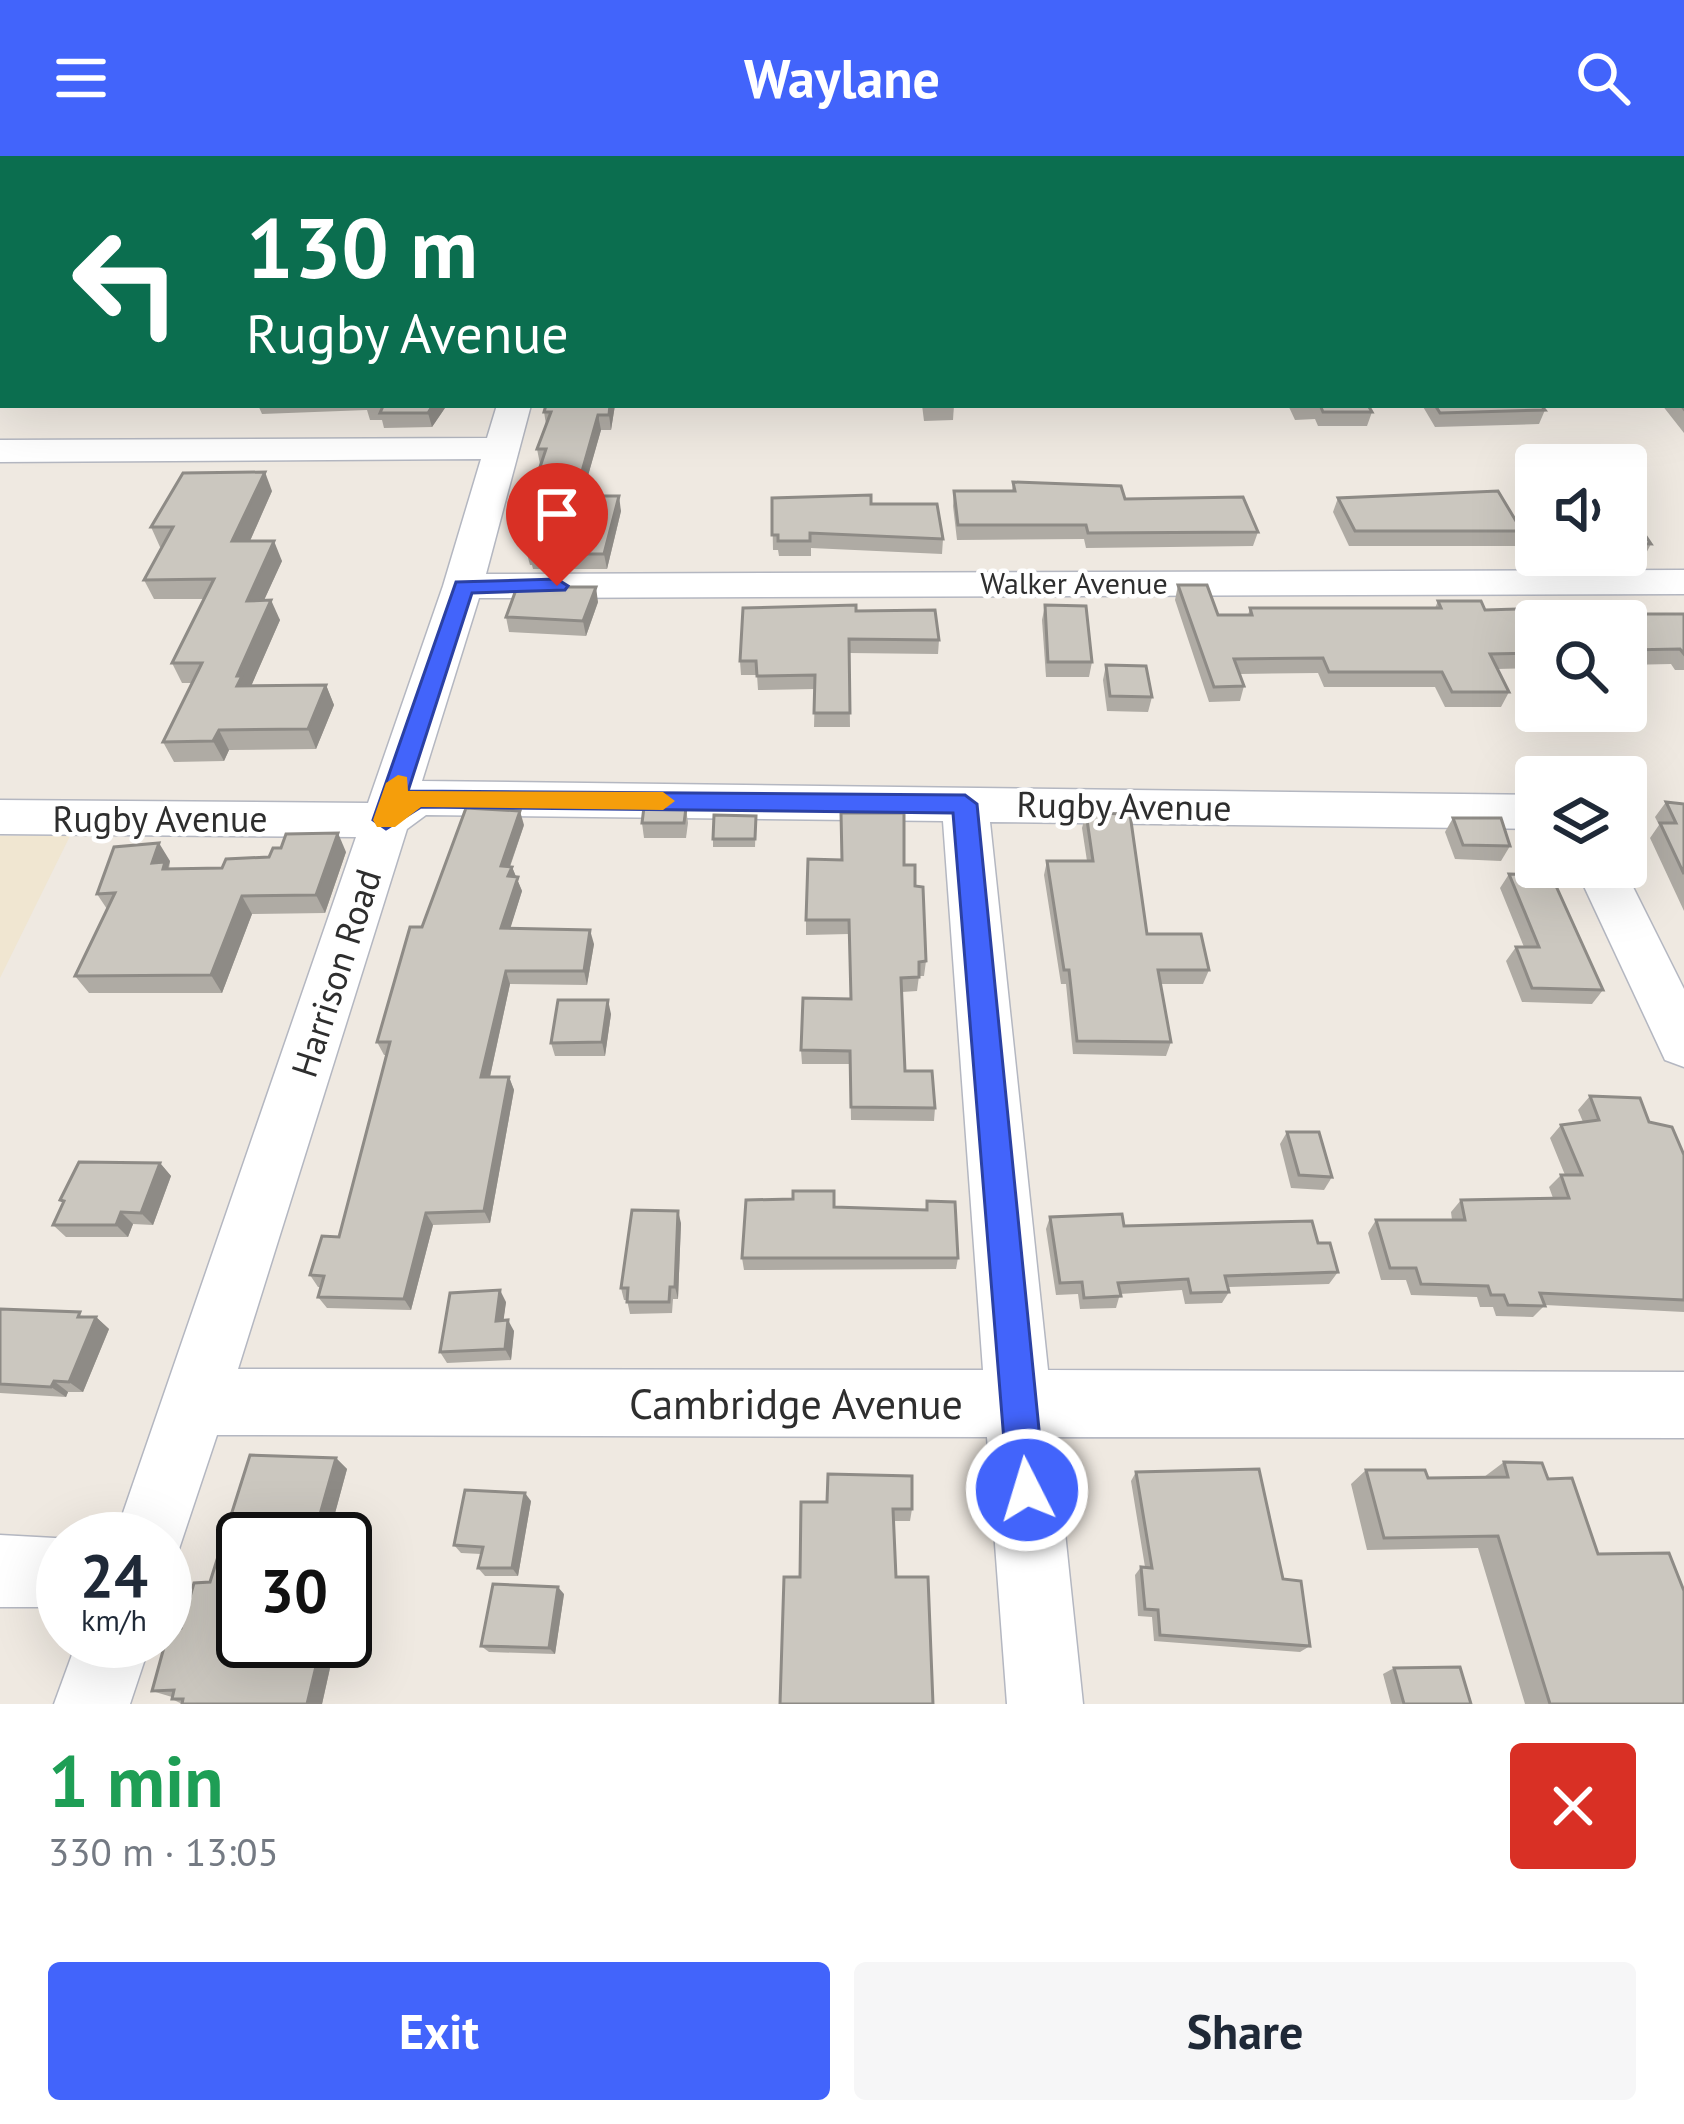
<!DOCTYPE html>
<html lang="en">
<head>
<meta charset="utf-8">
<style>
	:root { --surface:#fff; --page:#f6f6f7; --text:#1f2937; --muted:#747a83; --accent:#4264fb }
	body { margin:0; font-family:"PT Sans",sans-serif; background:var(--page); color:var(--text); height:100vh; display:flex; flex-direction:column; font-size:45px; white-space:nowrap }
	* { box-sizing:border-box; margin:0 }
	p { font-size:39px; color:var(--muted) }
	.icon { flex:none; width:66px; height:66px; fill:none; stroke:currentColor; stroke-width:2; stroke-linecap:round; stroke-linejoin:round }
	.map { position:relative; height:1548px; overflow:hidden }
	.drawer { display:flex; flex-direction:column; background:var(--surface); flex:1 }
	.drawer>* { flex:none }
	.banner { position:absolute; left:0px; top:0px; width:1686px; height:252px; box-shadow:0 12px 48px #0002; background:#0b6e4f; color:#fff; overflow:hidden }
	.controls { position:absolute; left:1515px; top:288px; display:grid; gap:24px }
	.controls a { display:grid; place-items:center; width:132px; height:132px; border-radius:12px; background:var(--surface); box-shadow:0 12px 48px #0002; font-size:60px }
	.speed { position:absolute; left:36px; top:1356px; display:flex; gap:24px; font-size:60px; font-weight:700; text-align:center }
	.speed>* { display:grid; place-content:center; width:156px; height:156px; border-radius:50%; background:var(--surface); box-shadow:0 12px 48px #0002; line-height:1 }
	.speed small { font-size:30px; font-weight:400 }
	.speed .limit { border:6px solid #111; border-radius:18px; background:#fff; color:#111 }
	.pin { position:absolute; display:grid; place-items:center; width:102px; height:102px; color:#fff; margin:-123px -51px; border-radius:50% 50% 50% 0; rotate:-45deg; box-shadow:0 0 12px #0007 }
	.pin .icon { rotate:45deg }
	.me { position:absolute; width:132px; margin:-66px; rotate:355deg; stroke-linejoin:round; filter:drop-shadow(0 0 9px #0008) }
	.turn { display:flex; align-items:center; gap:42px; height:252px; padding:0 48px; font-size:54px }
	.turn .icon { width:156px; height:156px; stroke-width:2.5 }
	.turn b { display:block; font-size:84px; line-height:102px }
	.round { display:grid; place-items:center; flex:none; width:126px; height:126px; border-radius:12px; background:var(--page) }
	.headline { display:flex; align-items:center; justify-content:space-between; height:204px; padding:0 48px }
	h1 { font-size:72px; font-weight:800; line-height:90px; color:#1e9e55 }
	.button { display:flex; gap:24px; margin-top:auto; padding:24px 48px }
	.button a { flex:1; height:138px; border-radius:12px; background:var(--accent); color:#fff; font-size:48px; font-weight:800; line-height:138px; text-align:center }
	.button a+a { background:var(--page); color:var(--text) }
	header { display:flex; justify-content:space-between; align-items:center; height:156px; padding:0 48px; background:var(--accent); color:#fff; font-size:54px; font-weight:800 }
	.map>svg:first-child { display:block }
	.education { fill:#f0e6d1 }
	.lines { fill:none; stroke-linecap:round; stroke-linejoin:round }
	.minor-casing { stroke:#b4b7c1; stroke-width:3 }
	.minor { fill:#fff; fill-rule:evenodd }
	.wall { fill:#afaba4 }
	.shaded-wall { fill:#8e8b86 }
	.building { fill:#cbc7bf; stroke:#8e8b86; stroke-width:3 }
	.route { fill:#4264fb; stroke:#2b41a3; stroke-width:3 }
	.slow { fill:#f59e0b }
	.labels { text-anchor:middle; stroke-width:9; stroke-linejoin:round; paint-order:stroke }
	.far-street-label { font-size:30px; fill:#2e2e2e; stroke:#fff }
	.street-label { font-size:36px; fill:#2e2e2e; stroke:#fff }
	.near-street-label { font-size:42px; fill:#2e2e2e; stroke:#fff }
</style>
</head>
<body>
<header><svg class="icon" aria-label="menu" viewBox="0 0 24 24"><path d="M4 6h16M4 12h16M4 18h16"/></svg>Waylane<svg class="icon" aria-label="search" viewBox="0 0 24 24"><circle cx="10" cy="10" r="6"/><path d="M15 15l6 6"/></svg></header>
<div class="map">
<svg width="1684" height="1548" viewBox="0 0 1684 1548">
	<rect width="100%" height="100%" fill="#efe9e1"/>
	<!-- education -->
	<path class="education" d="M0,680H70L0,822Z"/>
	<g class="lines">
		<!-- minor casing -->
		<g class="minor-casing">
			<g id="minor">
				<rect x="573" y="0" width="26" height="3"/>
				<path d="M1086,0H1112L1113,3H1087Z"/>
				<path d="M1536,0H1562L1564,3H1538Z"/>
				<rect x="1683" y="4" width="1" height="16"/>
				<rect x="1683" y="139" width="1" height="19"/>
				<path d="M497,249H531L486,418L1684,414V438L479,442L422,625L1536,639V673L990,666L1048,1214L1684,1216V1282L1055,1281L1083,1548H1007L987,1281L217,1279L174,1408L165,1412V1383H114L356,681L0,678V644L368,647L443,430L481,303L0,306V284L487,282ZM426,659L943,665L983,1214L238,1213L407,673Z"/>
				<path d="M1575,711H1623L1684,833V911L1665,904Z"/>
				<path d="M0,1379L73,1383H63V1451H0Z"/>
				<path d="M77,1485H151L130,1548H54Z"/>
			</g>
		</g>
		<!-- minor -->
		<use href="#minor" class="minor"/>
	</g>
	<!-- wall -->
	<g class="wall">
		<path d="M356,0H538L537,3H356Z"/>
		<path d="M1684,168V277L1662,249H1683Z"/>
		<path d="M258,249H447L432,271L384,272L382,264H370L367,254L262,258Z"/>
		<path d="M546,249H615L611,274H601L582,340L621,355L607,413H533L532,409H530L526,394L540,341L535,326L541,308H540L537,293L546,268L544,256Z"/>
		<path d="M922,249H954L953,264L924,265Z"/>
		<path d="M1288,249H1368L1372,256L1367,270H1318L1315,263L1295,264Z"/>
		<path d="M1422,249H1560H1541L1545,254L1539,268L1435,271Z"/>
		<path d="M1013,326L1125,343L1258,376L1253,390L1086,392L1084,383L957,384L953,350L954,335H1012Z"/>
		<path d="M272,335L250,385L282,405L264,444L280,464L251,530L326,529L334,549L316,593L229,594L224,605L174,606L163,586L192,527H182L172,507L204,443H154L144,424L162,391H160L151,371Z"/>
		<path d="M772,342L871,348L943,383L942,398L811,392V400H779L778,394H773Z"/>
		<path d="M1338,342L1522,375L1515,390H1349L1333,356Z"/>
		<path d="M1626,351L1651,388L1643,403L1553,399H1626Z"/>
		<path d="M1526,353H1536V396L1519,368Z"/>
		<path d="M1178,429L1218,459H1248L1250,452H1435L1438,445L1485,454L1684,458V514H1675L1671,508L1626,509V465H1536V512L1497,513L1509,536L1501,551H1445L1435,531H1324L1318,517L1240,518L1244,530L1240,545L1209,546L1175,444Z"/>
		<path d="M598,446L586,480L509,476L506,461Z"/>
		<path d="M1045,449L1092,506L1089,521H1046L1042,464Z"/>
		<path d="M856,455L939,484L938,498L849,497L850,571H814L815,533L758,534L757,519H741L740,505Z"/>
		<path d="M1106,509L1152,541L1148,556L1107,555L1103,524Z"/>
		<path d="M1666,646L1684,648V755L1650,682L1659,669L1655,661Z"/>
		<path d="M686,652L688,667L686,682H644L642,667Z"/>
		<path d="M1086,657L1147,778L1209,814L1203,828H1160L1171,886L1166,900L1073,898L1066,828H1061L1044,719L1047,705H1087L1082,672Z"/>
		<path d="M756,660L755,691H713V683Z"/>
		<path d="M1453,662L1510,690L1501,705L1455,703L1445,676Z"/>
		<path d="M524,669L510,711H512L522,735L510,772L594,788L587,829L510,828L490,921H509L514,934L490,1067L433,1069L411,1154L327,1152L318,1141L321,1131H318L310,1119L339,1081L387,899H384L377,886Z"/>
		<path d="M346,696L325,757L252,758L222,837H89L75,820L107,753L97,738L170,705L169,713L222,712Z"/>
		<path d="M904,709L915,730L926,805L924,820H919L917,835L902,836L905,915L935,952L934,965L851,964L850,908H802L801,894L851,843L849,778L806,779V764Z"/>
		<path d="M1509,718L1603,834L1592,848L1522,846L1506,805L1516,791H1524L1500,732Z"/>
		<path d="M611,858L605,900H555L551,887Z"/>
		<path d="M1590,940L1649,966L1684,999V1156L1545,1149L1533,1161L1496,1160L1493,1151H1480L1477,1141L1411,1139L1406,1124H1381L1368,1077L1376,1064H1452L1451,1056L1461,1044L1553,1042L1549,1031L1561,1019H1565L1550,982L1561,969L1583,966L1578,954Z"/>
		<path d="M1287,976L1332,1021L1324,1034L1291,1032L1280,988Z"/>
		<path d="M160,1007L171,1020L153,1069L133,1068L128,1081H66L53,1069L63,1047L60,1044Z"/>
		<path d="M834,1051L958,1102L956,1113L744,1114L742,1102Z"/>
		<path d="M1050,1061L1124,1070L1318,1087L1338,1116L1329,1128L1228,1131L1229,1136L1222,1147L1185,1148L1182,1134L1120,1138L1116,1152L1080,1153L1078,1138L1056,1139L1046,1073Z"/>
		<path d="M681,1067L678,1143H673L672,1157L630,1158L627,1144H624L621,1132Z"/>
		<path d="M506,1146L503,1165L514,1175L511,1204L447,1207L440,1196Z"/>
		<path d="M0,1153L96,1161L109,1173L83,1236H68L66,1241L0,1237Z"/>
		<path d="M250,1299L336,1302L347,1313L328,1383H243V1485H336L322,1548H182L172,1543V1541L152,1535L169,1473L181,1472L194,1427L210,1426Z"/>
		<path d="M1504,1306L1548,1323L1598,1398L1684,1548H1525L1478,1392L1367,1394L1351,1328L1366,1314L1428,1322L1484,1321Z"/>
		<path d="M1136,1316L1283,1423L1310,1490L1300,1496L1154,1485L1152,1461L1138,1460L1135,1419L1141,1411H1145L1131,1325Z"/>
		<path d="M531,1345L518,1420H485L478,1412L481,1398L461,1397L454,1389Z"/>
		<path d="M801,1346L912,1353L910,1365H894Z"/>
		<path d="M564,1438L555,1498L489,1496L481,1490Z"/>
		<path d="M1394,1512L1470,1548H1391L1383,1518Z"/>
	</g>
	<!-- shaded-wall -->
	<g class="shaded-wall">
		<path d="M3,183V207L0,211V187Z"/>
		<path d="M433,249H447L432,271L428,257Z"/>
		<path d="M610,249H615L611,274L609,259Z"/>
		<path d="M598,259L601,274L578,355L575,340Z"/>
		<path d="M265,316L272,335L241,405L232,385Z"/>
		<path d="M619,340L621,355L607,413L604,398Z"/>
		<path d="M274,385L282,405L255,464L247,445Z"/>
		<path d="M596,431L598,446L586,480L583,465Z"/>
		<path d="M271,444L280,464L249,535L237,530V520Z"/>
		<path d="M326,529L334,549L316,593L308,573Z"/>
		<path d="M219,574L229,594L224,605L213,585Z"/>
		<path d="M520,655L524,669L505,724L501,710Z"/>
		<path d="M338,677L346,696L325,757L316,739Z"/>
		<path d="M159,687L170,705L168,712L176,724L152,707Z"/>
		<path d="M512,711L522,735L506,786L501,772L508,720Z"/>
		<path d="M242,740L252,758L222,837L211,819Z"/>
		<path d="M590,774L594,788L587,829L584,815Z"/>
		<path d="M506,815L510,828L487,934L481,921Z"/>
		<path d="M608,844L611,858L605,900L602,886Z"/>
		<path d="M509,921L514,934L490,1067L484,1055Z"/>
		<path d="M160,1007L171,1020L153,1069L141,1057Z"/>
		<path d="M678,1055L681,1067L678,1143L675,1131Z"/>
		<path d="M121,1056L133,1068L128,1081L116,1069Z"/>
		<path d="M426,1057L433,1069L411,1154L404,1143Z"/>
		<path d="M500,1134L506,1146L502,1176L496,1165Z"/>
		<path d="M96,1161L109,1173L83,1236L69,1226Z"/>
		<path d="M508,1164L514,1175L511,1204L505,1193Z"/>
		<path d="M54,1225L68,1236L66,1241L51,1231Z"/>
		<path d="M336,1302L347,1313L328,1383H313Z"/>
		<path d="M525,1337L531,1345L518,1420L512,1412Z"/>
		<path d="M558,1431L564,1438L555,1498L549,1492Z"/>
		<path d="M322,1485H336L322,1548H307Z"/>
	</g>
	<!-- building -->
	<g class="building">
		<path d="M0,0H42L41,3H12Z"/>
		<path d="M429,0H531L530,3H428Z"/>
		<rect x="619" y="0" width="57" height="3"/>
		<path d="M731,0H1075V3H730Z"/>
		<path d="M1159,0H1536L1539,3H1160Z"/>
		<path d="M0,60H3V183L0,187Z"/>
		<path d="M1683,167L1684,168V253L1681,249H1683Z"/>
		<path d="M366,249H433L428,257H380L383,250Z"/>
		<path d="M546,249H610L609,259H598L575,340H619L604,398H530L532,394H526L542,332V326H535L546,293H537L551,256H544Z"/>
		<path d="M1299,249H1368L1372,256H1323L1320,249Z"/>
		<path d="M1435,249H1541L1545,254L1440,257Z"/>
		<path d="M265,316L232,385H274L247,445L271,444L237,520H242L237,530L326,529L308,573L219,574L213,585L163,586L202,507H172L214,423L144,424L173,371H151L183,317Z"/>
		<path d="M1013,326L1121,330L1125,343L1243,341L1258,376L1088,377L1086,369H958L954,335H1015Z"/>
		<path d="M1498,335L1522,375H1355L1338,342Z"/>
		<path d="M871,339V348H937L943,383L810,377V385H778V379H772V342Z"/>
		<path d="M1626,351L1651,388L1626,387Z"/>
		<path d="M1526,353H1536V369Z"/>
		<path d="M1178,429H1207L1218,459H1252L1250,452H1441L1438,445H1481L1485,454L1629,450L1634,458H1684V498L1680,493L1626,494V465H1536V497L1490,498L1509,536H1452L1442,516H1329L1323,502L1234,503L1244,530L1214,531Z"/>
		<path d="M517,431H596L583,465L506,461Z"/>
		<path d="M856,449V455L935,454L939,484L849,483L850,557H814L815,519L757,520L756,505H740L743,452Z"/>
		<path d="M1045,449L1086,450L1092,506H1048Z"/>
		<path d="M1106,509L1146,510L1152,541L1110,540Z"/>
		<path d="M1666,646L1684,648V718L1660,667H1676Z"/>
		<path d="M644,651L686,652L684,667H642Z"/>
		<path d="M466,652L520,655L501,710L512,711L508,720L518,721L501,772L590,774L584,815H506L481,921H509L484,1055L426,1057L404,1143L318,1141L324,1120L310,1119L322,1080L339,1081L390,886H377L410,771H422Z"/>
		<path d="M841,657H904V709H915V730L923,731L926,805L919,806V821L901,822L905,915H932L935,952L851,951L850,895L801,894L803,842L851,843L849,764H806L808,703L842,704Z"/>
		<path d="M1086,657L1130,658L1147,778H1201L1209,814H1158L1171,886L1077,885L1069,814H1064L1047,705H1093Z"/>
		<path d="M714,659L756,660L755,683H713Z"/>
		<path d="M1453,662H1501L1510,690L1463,689Z"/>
		<path d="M338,677L316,739L242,740L211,819L75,820L115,737L97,738L114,691L159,687L152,707L165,706L163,713L222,712L226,703L269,701L273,692H281L286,678Z"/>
		<path d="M1509,718L1551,719L1603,834L1532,832L1516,791H1539Z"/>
		<path d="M558,844H608L602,886L551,887Z"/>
		<path d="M1590,940L1640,942L1649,966L1672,971L1684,999V1144L1540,1137L1545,1150L1508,1149L1504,1139H1491L1488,1130L1421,1128L1416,1112H1390L1376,1064H1465L1461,1044L1569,1042L1561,1019H1582L1561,969L1599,964Z"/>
		<path d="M1287,976H1319L1332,1021L1299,1019Z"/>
		<path d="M79,1006L160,1007L141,1057L121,1056L116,1069H53L64,1045L60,1044Z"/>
		<path d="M793,1035H834V1051L927,1054V1045L955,1046L958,1102H742L746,1044L793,1043Z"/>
		<path d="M632,1054L678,1055L675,1131H670L669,1146H627L628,1132H621Z"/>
		<path d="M1122,1058L1124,1070L1312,1065L1318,1087H1330L1338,1116L1225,1120L1229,1136L1191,1137L1188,1123L1118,1127L1121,1140L1084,1142L1082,1126L1060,1127L1050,1061Z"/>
		<path d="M500,1134L496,1165L508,1164L505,1193L440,1196L450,1137Z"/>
		<path d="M0,1153L80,1156L78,1161H96L69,1226L54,1225L51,1231L0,1228Z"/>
		<path d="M250,1299L336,1302L313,1383H243V1485H322L307,1548H182L183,1543H172L174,1534L152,1535L169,1473L181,1472L194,1427L210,1426Z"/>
		<path d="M1504,1306L1542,1307L1548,1323L1572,1322L1598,1398L1669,1397L1684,1435V1548H1550L1498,1380L1384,1382L1366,1314H1425L1428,1322L1508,1321Z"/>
		<path d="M1259,1313L1283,1423L1301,1425L1310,1490L1160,1479L1158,1454L1145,1453L1141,1411L1152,1412L1136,1316Z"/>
		<path d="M828,1318L912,1320V1353H893L896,1421H928L933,1548H780L784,1421H800L801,1346H827Z"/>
		<path d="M465,1334L525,1337L512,1412H478L483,1391L454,1389Z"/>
		<path d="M493,1428L558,1431L549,1492L481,1490Z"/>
		<path d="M1460,1511L1471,1548H1404L1394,1512Z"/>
	</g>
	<!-- route -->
	<path class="route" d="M557,423L568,430L565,434L472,437L408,635L965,639L977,648L1045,1334L1040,1347L1027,1352L1013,1347L1008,1334L953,657L421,651L386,673L373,664L456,426Z"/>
	<!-- slow -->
	<path class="slow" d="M398,619L407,621L408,635L663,636L675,645L663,654L421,651L395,671H377L373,664L386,627Z"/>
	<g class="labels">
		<!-- far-street labels -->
		<g class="far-street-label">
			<text x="1074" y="438">Walker Avenue</text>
		</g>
		<!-- street labels -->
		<g class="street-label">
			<text transform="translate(1124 650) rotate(1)" y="13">Rugby Avenue</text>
			<text x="160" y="676">Rugby Avenue</text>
			<text transform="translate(336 817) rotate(-72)" y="13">Harrison Road</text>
		</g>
		<!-- near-street labels -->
		<g class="near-street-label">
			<text x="796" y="1263">Cambridge Avenue</text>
		</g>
	</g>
</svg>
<div class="controls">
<a><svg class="icon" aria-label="sound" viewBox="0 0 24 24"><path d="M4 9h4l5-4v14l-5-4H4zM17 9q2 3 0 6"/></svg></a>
<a><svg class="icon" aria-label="search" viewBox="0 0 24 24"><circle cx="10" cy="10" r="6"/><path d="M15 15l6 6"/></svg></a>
<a><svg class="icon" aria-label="layers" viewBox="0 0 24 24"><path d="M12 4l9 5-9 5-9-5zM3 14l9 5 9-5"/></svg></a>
</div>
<div class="speed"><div>24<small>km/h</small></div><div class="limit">30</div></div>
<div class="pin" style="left:557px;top:430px;background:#d93025"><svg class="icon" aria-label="arrive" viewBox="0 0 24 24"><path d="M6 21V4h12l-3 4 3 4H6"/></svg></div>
<svg class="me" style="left:1027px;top:1334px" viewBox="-20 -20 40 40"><circle r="17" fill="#4264fb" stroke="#fff" stroke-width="3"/><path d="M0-11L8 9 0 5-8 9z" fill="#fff"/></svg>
<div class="banner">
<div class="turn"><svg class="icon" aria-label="left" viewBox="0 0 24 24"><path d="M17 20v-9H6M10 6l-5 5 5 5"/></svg><div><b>130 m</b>Rugby Avenue</div></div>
</div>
</div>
<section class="drawer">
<div class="headline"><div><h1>1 min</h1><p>330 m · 13:05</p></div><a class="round" style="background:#d93025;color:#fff"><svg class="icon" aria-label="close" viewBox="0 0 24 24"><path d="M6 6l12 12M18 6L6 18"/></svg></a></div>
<div class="button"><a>Exit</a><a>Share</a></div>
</section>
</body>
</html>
